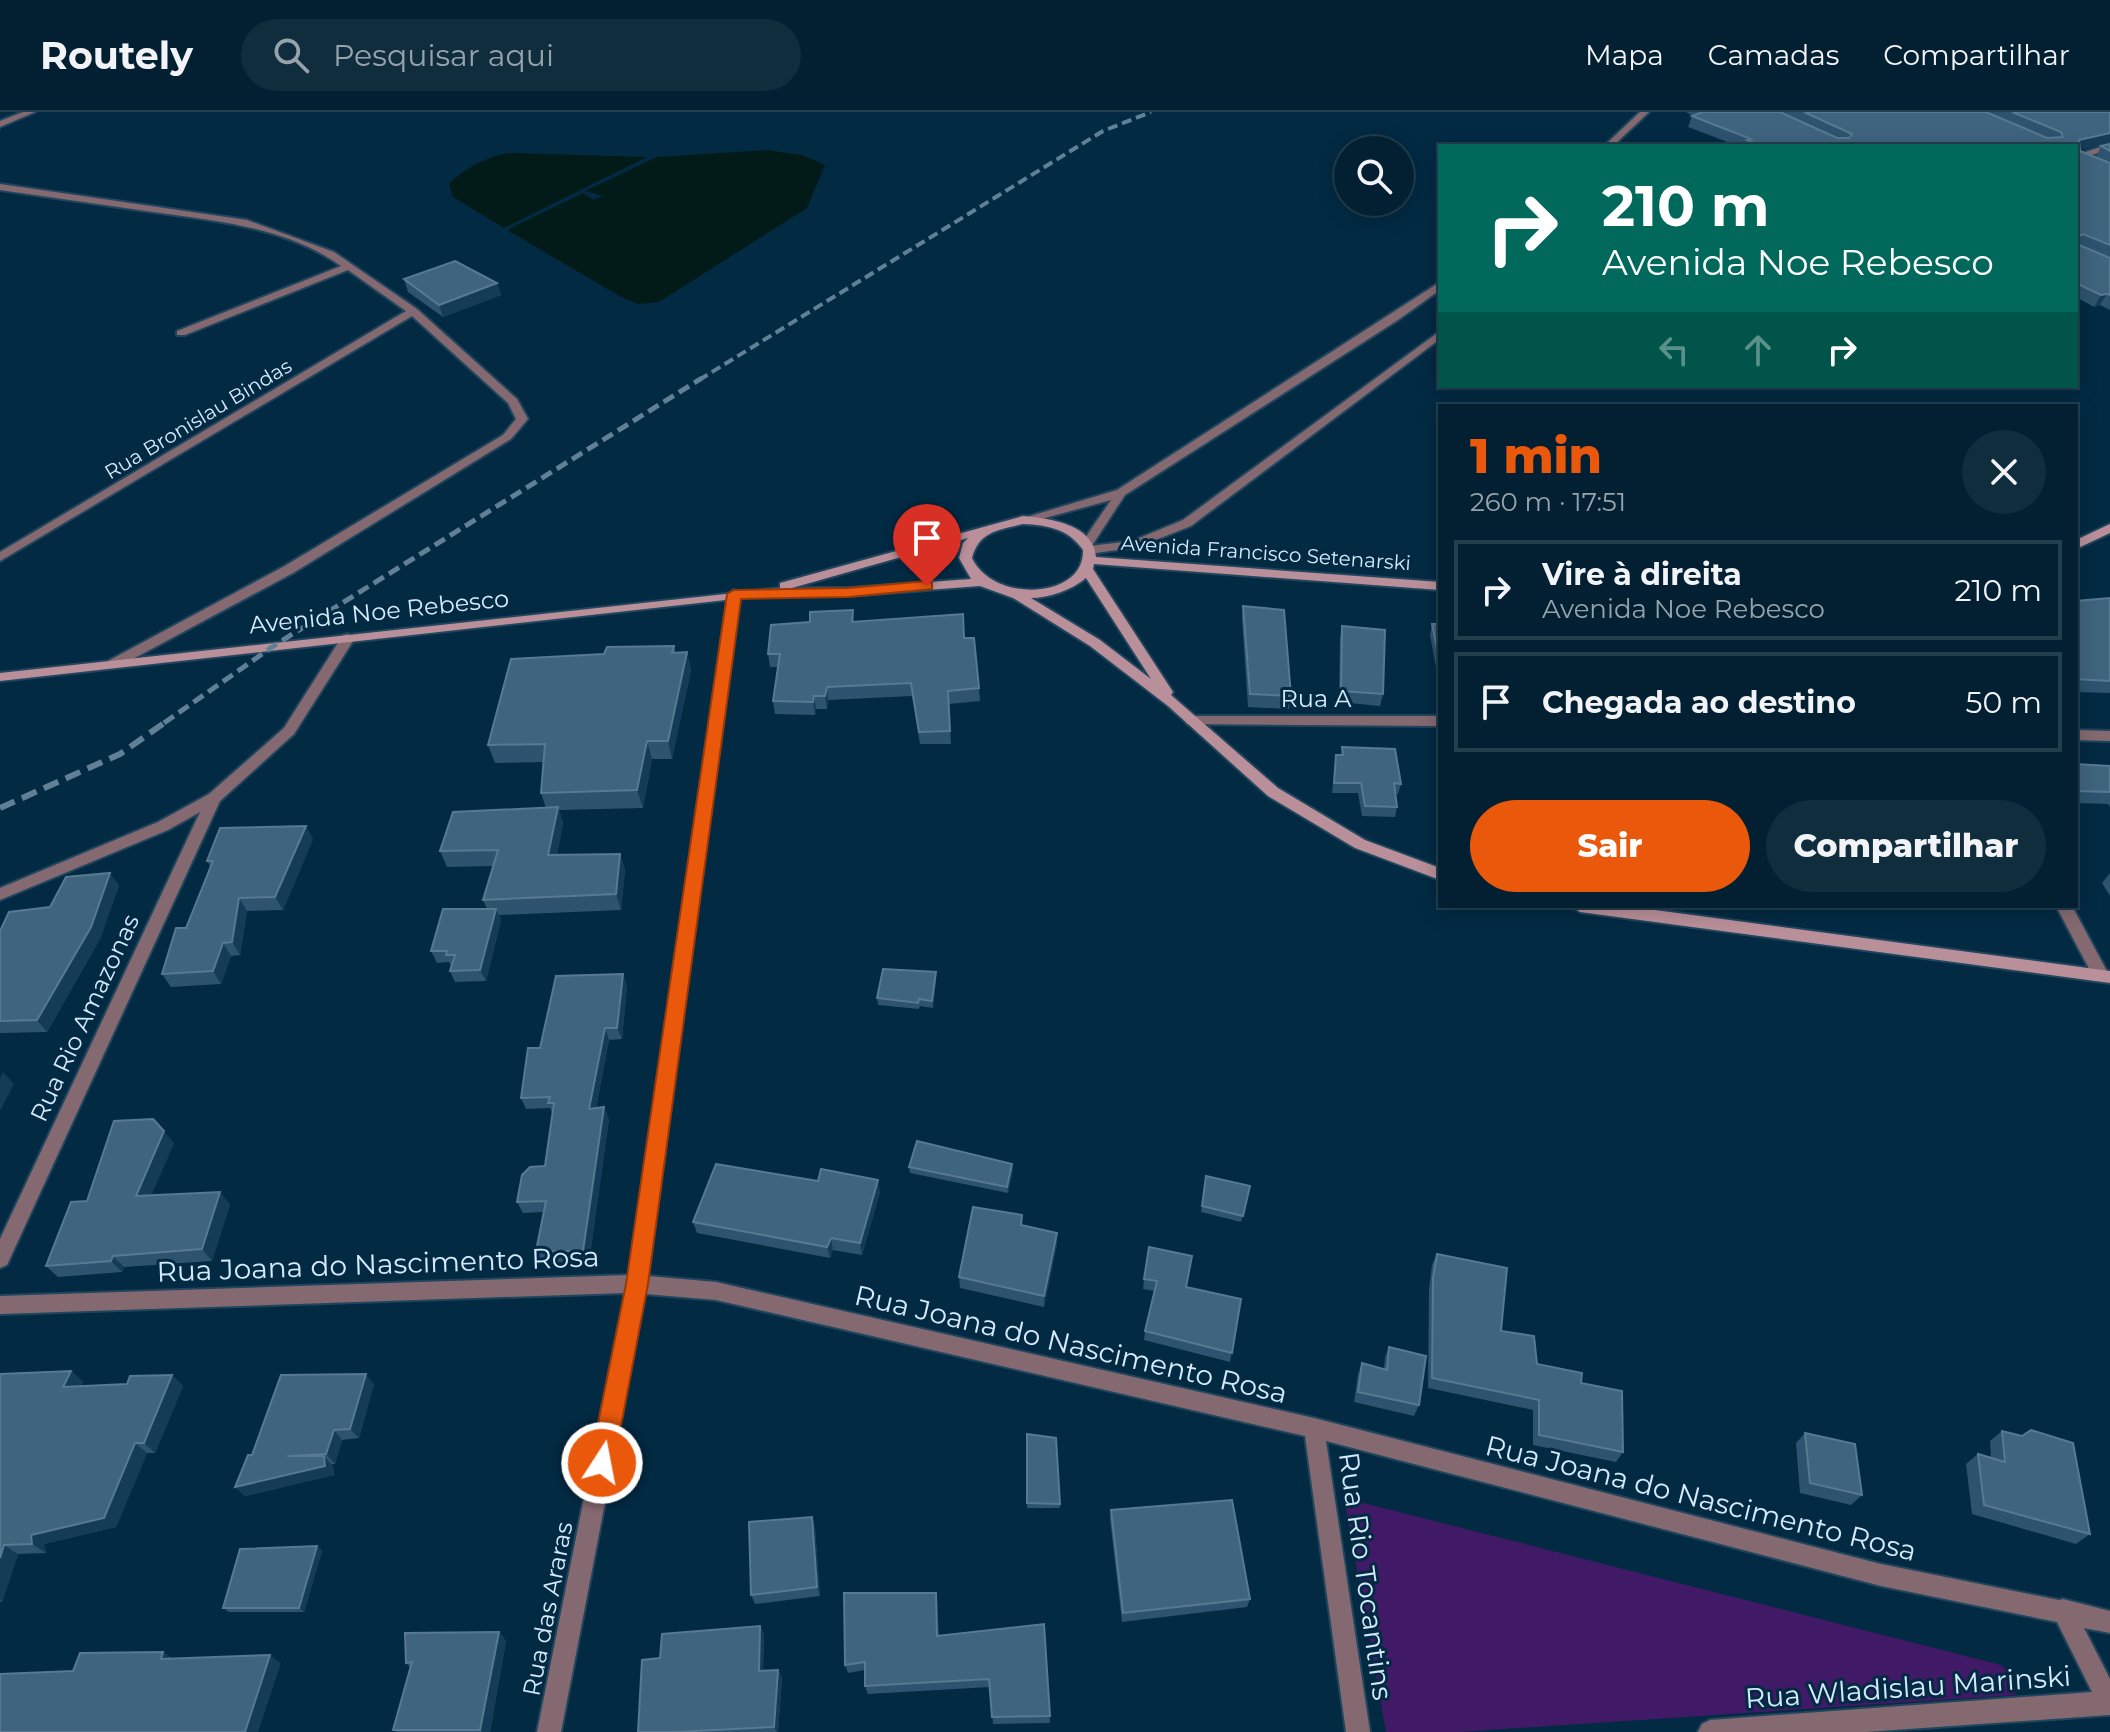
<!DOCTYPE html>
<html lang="pt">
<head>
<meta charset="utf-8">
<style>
	:root { --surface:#022032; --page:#102d3e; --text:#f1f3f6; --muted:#96a3ac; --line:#233e4d; --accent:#ea580c }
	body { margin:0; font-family:Montserrat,sans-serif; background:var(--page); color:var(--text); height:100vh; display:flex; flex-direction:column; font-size:30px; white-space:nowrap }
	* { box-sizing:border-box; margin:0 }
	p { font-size:26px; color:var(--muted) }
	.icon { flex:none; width:44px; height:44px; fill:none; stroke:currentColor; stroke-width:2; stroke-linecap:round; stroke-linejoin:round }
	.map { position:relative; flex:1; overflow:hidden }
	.drawer { position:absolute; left:1438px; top:292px; width:640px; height:504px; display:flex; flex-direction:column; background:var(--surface); border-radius:0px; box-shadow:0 4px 20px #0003,0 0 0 2px var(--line) }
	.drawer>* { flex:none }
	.banner { position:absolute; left:1438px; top:32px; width:640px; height:244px; border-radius:0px; box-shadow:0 4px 20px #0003,0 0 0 2px var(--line); background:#00695c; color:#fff; overflow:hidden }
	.fabs { position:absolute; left:1334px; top:24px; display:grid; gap:16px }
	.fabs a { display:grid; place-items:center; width:80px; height:80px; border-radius:50%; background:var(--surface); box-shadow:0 4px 20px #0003,0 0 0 2px var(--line); font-size:40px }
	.pin { position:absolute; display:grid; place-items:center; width:68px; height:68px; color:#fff; margin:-82px -34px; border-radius:50% 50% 50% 0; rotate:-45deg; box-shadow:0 0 8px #0007 }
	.pin .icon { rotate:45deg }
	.me { position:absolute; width:88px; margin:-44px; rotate:11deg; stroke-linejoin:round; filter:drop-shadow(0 0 6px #0008) }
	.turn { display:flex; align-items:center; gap:28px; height:168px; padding:0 32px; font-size:36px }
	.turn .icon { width:104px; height:104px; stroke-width:2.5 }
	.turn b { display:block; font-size:56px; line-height:68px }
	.lanes { display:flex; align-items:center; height:76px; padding:0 32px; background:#0003; justify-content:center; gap:40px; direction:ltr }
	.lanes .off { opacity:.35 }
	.round { display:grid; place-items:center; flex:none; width:84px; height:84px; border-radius:42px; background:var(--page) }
	.headline { display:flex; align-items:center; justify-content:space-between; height:136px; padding:0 32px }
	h1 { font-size:48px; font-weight:800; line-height:60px; color:var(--accent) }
	.button { display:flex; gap:16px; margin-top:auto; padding:16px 32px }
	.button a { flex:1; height:92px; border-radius:48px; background:var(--accent); color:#fff; font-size:32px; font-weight:800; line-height:92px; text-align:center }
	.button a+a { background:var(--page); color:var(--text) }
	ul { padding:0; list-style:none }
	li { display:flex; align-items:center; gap:24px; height:100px; margin:0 16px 12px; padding:0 16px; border:4px solid var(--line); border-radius:0px }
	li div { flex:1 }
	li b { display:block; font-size:30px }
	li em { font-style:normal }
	header { display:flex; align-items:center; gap:48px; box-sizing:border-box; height:112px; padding:0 40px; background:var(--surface); border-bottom:2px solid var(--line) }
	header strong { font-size:38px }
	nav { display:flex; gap:44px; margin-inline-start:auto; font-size:28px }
	.search { width:560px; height:72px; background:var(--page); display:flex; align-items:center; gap:20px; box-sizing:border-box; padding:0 28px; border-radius:44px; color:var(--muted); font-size:30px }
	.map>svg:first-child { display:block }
	.green { fill:#401a67 }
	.water { fill:#021b18 }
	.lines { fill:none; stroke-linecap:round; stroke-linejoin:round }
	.lane-casing { stroke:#20455d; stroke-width:4 }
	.street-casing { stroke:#20455d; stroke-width:4 }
	.secondary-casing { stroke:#20455d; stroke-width:4 }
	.lane { fill:#846970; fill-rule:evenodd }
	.street { fill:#846970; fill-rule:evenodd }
	.secondary { fill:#b98f99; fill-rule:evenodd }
	.rail-far2 { stroke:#618096; stroke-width:4; stroke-dasharray:10 5; stroke-linecap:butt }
	.rail-far1 { stroke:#618096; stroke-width:5; stroke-dasharray:12 6; stroke-linecap:butt }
	.rail { stroke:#618096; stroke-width:6; stroke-dasharray:16 8; stroke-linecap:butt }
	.wall { fill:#2d536f }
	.shaded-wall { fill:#143c57 }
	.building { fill:#3f647e; stroke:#577991; stroke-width:2 }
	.route { fill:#ea580c; stroke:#983908; stroke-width:2 }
	.labels { text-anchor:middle; stroke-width:6; stroke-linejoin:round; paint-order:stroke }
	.far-street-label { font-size:20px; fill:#d6eafb; stroke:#022a43 }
	.street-label { font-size:24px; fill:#d6eafb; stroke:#022a43 }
	.near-street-label { font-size:28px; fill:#d6eafb; stroke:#022a43 }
</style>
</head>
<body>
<header>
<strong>Routely</strong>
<div class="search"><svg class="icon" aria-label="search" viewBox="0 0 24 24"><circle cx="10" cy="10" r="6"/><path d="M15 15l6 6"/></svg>Pesquisar aqui</div>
<nav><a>Mapa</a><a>Camadas</a><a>Compartilhar</a></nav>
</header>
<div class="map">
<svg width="2110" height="1620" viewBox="0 0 2110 1620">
	<rect width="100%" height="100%" fill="#022a43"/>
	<!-- green -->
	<path class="green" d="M1344,1386L2001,1553L2018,1572L2015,1583L1460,1620H1386Z"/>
	<!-- water -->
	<g class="water">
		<path d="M767,38L802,43L825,53L807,96L659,190L638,192L621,185L507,118L583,81L593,88L603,84L585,79L657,45Z"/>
		<path d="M509,41L647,45L504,116L453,85L449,72C463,57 488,44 509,41Z"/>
	</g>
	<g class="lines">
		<!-- lane casing -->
		<g class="lane-casing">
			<path id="lane" d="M1440,219V227L1191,414L1138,435L1089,442L1083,438L1089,434L1132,429L1183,408Z"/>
		</g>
		<!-- street casing -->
		<g class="street-casing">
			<g id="street">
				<path d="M23,0H35L0,15V9Z"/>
				<path d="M1640,0H1649L1613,34H1604Z"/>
				<path d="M2110,32V38L2076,47V43Z"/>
				<path d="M0,72L247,108L334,140L417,197L517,287L528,307L511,327L293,461L118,555H108V549L283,455L503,323L516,307L508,291L412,204L0,449V440L406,199L348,158L185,223H177V219L341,154C286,115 217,109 153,100C102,93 51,85 0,78Z"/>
				<path d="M1440,170V178L1398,208L1125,383L1091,435H1083L1081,432L1111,388L1023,412L1017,408L1117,378Z"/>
				<path d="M734,478L740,482L648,1164L716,1170L1314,1306L1881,1452L2059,1488L2063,1487L2110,1499V1521L2084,1516L2110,1567V1603L1866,1620H1698L1702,1612L1710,1608L2092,1580L2057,1510L1881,1474L1326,1329L1370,1620H1346L1305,1324L716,1188L645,1182L561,1620H537L625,1181L0,1202V1184L629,1163L728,482Z"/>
				<path d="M348,522L355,526L294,622L220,689L7,1153L0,1156V1127L200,700L168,718L0,788V776L158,710L209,682L284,616L343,523Z"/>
				<path d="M1192,604H1440V614L1187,612L1185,609L1187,606Z"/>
				<path d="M2076,618L2110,619V629L2076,628Z"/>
				<path d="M2056,794H2072L2109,863L2107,868H2095Z"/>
			</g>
		</g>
		<!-- secondary casing -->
		<g class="secondary-casing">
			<g id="secondary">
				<path d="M1023,404C1048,406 1094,412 1096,445L1440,470V478L1094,452L1093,457L1173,580L1171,583L1278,676L1365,728L1440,756V768L1355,736L1268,684L1168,594L1090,534L1013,486L980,474L848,484H762L0,569V561L780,476V471ZM1023,412C1047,413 1069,417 1083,438C1085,487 994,492 972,446C979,419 999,418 1023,412ZM968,426L963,431L959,446L971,467L848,476H792ZM1086,466L1151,567L1100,528L1031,486C1049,486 1072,478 1086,466Z"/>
				<path d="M2110,412V421L2076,437V428Z"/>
				<path d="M1572,794H1625L2110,859V871L1580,800Z"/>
			</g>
		</g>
		<!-- lane -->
		<use href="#lane" class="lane"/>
		<!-- street -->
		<use href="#street" class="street"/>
		<!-- secondary -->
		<use href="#secondary" class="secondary"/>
		<!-- rail-far2 -->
		<path class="rail-far2" d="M699,268L1103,19L1151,0"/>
		<!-- rail-far1 -->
		<path class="rail-far1" d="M164,611L275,533L702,266"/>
		<!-- rail -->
		<path class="rail" d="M0,696L120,642L167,609"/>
	</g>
	<!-- wall -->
	<g class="wall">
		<path d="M1686,0H2110V30L2080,38V39L2096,45L2101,34L2110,32V198L2100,193L2094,195L2076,185V34H1738L1688,15L1692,4H1693Z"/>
		<path d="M404,167L497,171L501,183L443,205L408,180Z"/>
		<path d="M2110,486V581L2076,580V489Z"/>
		<path d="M1243,494L1291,584L1289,597L1248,595L1242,507Z"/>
		<path d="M853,498L854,510L964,526L979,576L980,589L949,592L951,632H920L912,584L828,588L827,597H816L815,603L775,602L773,589L778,555H770L768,542L810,510Z"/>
		<path d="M1432,512H1440V566H1438L1430,523Z"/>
		<path d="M1342,514L1383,582L1380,594L1339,590L1340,526Z"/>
		<path d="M674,534L676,541L687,540L691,558L672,647H652L643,696L559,698L563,711L557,743L620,742L625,758L621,798L499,803L501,808L486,869L455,870L450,859L451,854L449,850L437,851L431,839L487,797L483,788L493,754L447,755L440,739L546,696L541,681L543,650L495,651L488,633L604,542Z"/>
		<path d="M1342,635L1401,672L1398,682L1395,681L1397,695L1395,705L1362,704L1358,681H1332L1336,643H1341Z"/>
		<path d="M2076,652L2110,654V695L2108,692L2076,691Z"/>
		<path d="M313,727L283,798L247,799L240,843L231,844L221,872L171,875L162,862L186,816L210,754L207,749Z"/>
		<path d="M2110,761V784L2102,771Z"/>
		<path d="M119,773L100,827L47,920L0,921V819L50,795Z"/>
		<path d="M936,860V867L933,896L920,894L919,897L878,893L877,886Z"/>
		<path d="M627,874L622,927L609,928L596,996L609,1007L589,1150H541L536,1139L543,1100L523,1101L517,1090L545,1054L553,1002L550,996L526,997L521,986L540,936Z"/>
		<path d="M174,1031L151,1083L230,1092L212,1149L124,1155L122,1160L58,1165L46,1154L87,1089Z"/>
		<path d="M1012,1052L1013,1058L1008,1081L910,1061L909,1055Z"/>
		<path d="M1206,1064L1250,1074L1241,1110L1201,1100Z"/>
		<path d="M880,1080L862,1143L833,1138L830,1146L697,1121L693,1110Z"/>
		<path d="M1022,1103V1113L1057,1121V1133L1044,1195L960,1176L959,1165Z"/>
		<path d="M1437,1142L1501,1219L1537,1252L1581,1271L1623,1340L1616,1350L1533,1333V1298L1428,1276L1429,1177L1432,1153Z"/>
		<path d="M1144,1167L1241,1187L1230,1250L1144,1228L1145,1219L1154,1179L1143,1177Z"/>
		<path d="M1389,1235L1419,1293L1414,1304L1354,1290L1358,1262L1362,1251L1384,1257L1385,1245Z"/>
		<path d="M71,1259L83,1270L81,1274L127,1272L172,1263L183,1274L155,1341H147L116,1415L44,1432L46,1441L18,1442L2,1490H0V1262Z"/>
		<path d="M374,1272L359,1326L342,1328L335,1352H331L333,1354L334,1363L245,1384L235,1375L252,1343Z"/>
		<path d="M2002,1319L2090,1422L2076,1432L1972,1402L1966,1352L1978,1342L1991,1346L1990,1329Z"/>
		<path d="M1805,1321L1862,1383L1851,1393L1800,1381L1796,1331Z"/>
		<path d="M1027,1322L1056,1326L1060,1396H1027Z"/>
		<path d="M1111,1398L1250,1487L1247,1495L1122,1510L1110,1407Z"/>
		<path d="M812,1405L815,1415L820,1484L755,1492L751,1483Z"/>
		<path d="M317,1434L322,1439L304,1500H229L223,1496Z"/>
		<path d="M937,1490L939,1524L1044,1512L1050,1611L993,1612L990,1575L868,1582L865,1574V1558L848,1561L845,1553Z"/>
		<path d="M760,1514L764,1522L763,1558H778L782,1566L778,1620H638L660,1546Z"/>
		<path d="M499,1520L506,1529L490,1620H396L393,1618L410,1555L406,1551Z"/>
	</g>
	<!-- shaded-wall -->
	<g class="shaded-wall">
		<path d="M2110,21V30L2076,39L2079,28Z"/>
		<path d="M497,171L501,183L443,205L439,193Z"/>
		<path d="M2107,182L2100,193L2094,195L2101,183Z"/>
		<path d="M687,540L691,558L672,647L668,629Z"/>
		<path d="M827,575L828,588L827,597L825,584Z"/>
		<path d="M814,584L816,597L815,603L813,590Z"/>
		<path d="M647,629L652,647L643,696L637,678Z"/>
		<path d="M558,695L563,711L554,759L548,743Z"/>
		<path d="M306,714L313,727L283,798L275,785Z"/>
		<path d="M620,742L625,758L621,798L616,782Z"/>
		<path d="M110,761L119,773L100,827L47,920L37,908Z"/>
		<path d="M239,786L247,799L240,843L232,830Z"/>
		<path d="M496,797L501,808L486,869L480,858Z"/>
		<path d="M223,831L231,844L221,872L213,859Z"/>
		<path d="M936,860V867L933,896L932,889Z"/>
		<path d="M623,862L627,874L622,927L617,916Z"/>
		<path d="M605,916L609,928L594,1008L589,997Z"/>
		<path d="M3,960L14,972L0,999V966Z"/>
		<path d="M604,995L609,1007L589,1150L583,1139Z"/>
		<path d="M164,1019L174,1031L146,1096L136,1084Z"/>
		<path d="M1012,1052L1013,1058L1008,1081L1007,1075Z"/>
		<path d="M878,1068L880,1080L862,1143L860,1131Z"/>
		<path d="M220,1080L230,1092L212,1149L202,1137Z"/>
		<path d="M1057,1121V1133L1044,1195V1184Z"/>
		<path d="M831,1126L833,1138L830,1146L827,1135Z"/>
		<path d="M113,1144L124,1155L122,1160L111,1149Z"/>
		<path d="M71,1259L83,1270L75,1286L63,1275Z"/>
		<path d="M366,1262L374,1272L359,1326L350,1317Z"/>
		<path d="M172,1263L183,1274L155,1341L144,1331Z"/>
		<path d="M334,1318L342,1328L335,1352L326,1342Z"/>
		<path d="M135,1331L147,1341L116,1415L44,1432L46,1441L32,1432L31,1423Z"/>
		<path d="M324,1344L333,1354L334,1363L245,1384L235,1375Z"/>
		<path d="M812,1405L815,1415L820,1484L817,1475Z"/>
		<path d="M4,1433L18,1442L2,1490L0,1488V1446Z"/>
		<path d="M317,1434L322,1439L304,1500L299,1496Z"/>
		<path d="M936,1481L937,1490L939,1532L937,1524Z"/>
		<path d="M760,1514L764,1522L763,1567L759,1559Z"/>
		<path d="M499,1520L506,1529L490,1620H483L480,1618Z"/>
		<path d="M163,1540L175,1548L161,1547Z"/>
		<path d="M270,1543L281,1551L258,1620H245Z"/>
		<path d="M778,1558L782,1566L778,1620H777L774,1615Z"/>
	</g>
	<!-- building -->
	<g class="building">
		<path d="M1703,0H1780L1837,26H1849L1852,22L1804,0H1986L2047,26L2063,25L2061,20L2012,0H2110V21L2079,28L2080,39L2110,51V133L2083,122L2079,124V133L2110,146V183L2107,182L2101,183L2076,171V34H1759L1747,28L1751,27L1692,4Z"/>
		<path d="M2110,32V39L2101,34Z"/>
		<path d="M455,149L497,171L439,193L404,167Z"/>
		<path d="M2110,486V569L2076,567V489Z"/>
		<path d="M1243,494L1284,498L1291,584L1250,582Z"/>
		<path d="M853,498L852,510L963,502L964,526H974L979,576L948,579L950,619L919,620L911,571L827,575L825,584H814L813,590L773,589L780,542H768L771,513L810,510V500Z"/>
		<path d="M1432,512H1440V551Z"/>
		<path d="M1342,514L1385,518L1383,582L1341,579Z"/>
		<path d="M674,534L672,541L687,540L668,629H647L637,678L541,681L545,632L488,633L511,547L604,542L607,535Z"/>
		<path d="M1342,635L1395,637L1401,672L1394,671L1397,695L1365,694L1361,671H1334L1336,643H1343Z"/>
		<path d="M2076,652L2110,654V680L2076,679Z"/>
		<path d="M558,695L548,743L620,742L616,782L483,788L498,738L440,739L453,700Z"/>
		<path d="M306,714L275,785L239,786L232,830L223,831L213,859L162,862L176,816H186L213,749H207L220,716Z"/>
		<path d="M110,761L91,815L37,908L0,909V819L9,800L50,795L66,765Z"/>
		<path d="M443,797H496L480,858L450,859L455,843H446L447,839H431Z"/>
		<path d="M883,857L936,860L932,889L919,887L918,891L877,886Z"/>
		<path d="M623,862L617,916H605L589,997L604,995L583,1139H536L546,1089L517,1090L522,1063L530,1055L545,1054L554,991H548L550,985L521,986L528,936H540L556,864Z"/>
		<path d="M153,1007L164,1019L136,1084L220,1080L202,1137L113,1144L111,1149L46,1154L71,1090L87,1089L114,1009Z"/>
		<path d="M917,1029L1012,1052L1007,1075L909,1055Z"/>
		<path d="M716,1052L818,1069L821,1057L878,1068L860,1131L831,1126L827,1135L693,1110Z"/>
		<path d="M1206,1064L1250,1074L1243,1104L1202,1094Z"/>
		<path d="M973,1095L1022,1103L1021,1113L1057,1121L1044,1184L959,1165Z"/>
		<path d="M1149,1135L1192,1144L1186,1175L1241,1187L1232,1241L1145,1219L1157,1169L1144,1167Z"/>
		<path d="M1437,1142L1507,1156L1501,1219L1534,1224L1537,1252L1582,1261L1581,1271L1622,1279L1623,1340L1539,1323V1288L1432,1266L1433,1166Z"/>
		<path d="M1389,1235L1426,1244L1419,1293L1358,1280L1362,1251L1387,1258Z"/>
		<path d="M71,1259L63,1275L127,1272L130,1264L172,1263L144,1331H135L104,1406L31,1423L32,1432L4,1433L0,1446V1262Z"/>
		<path d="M366,1262L350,1317L334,1318L326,1342L287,1344H324L325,1354L235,1375L248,1343H252L281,1263Z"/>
		<path d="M2031,1318L2073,1331L2090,1422L1984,1393L1978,1342L2005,1350L2002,1319L2022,1324Z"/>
		<path d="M1805,1321L1855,1332L1862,1383L1810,1371Z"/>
		<path d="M1027,1322L1056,1326L1060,1392L1027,1391Z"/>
		<path d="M1232,1388L1250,1487L1123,1501L1111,1398Z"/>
		<path d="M812,1405L817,1475L751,1483L749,1410Z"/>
		<path d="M317,1434L299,1496H223L240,1437Z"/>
		<path d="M844,1481H936L937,1524L1044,1512L1050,1604L992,1605L989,1567L865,1574V1550L845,1553Z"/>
		<path d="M760,1514L759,1559L778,1558L774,1615L675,1620H638L642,1548L660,1546L662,1522Z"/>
		<path d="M499,1520L480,1618H393L412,1550L406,1551L405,1521Z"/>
		<path d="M163,1540L161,1547L270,1543L245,1620H0V1562L73,1559L80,1541Z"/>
	</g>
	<!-- route -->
	<path class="route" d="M927,469L932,471V477L848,485L741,487L648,1172L614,1351L610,1359L602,1363L593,1359L590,1351L626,1172L727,482L734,478L848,476Z"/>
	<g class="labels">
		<!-- far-street labels -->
		<g class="far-street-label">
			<text transform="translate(198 307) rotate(-31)" y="7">Rua Bronislau Bindas</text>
			<text transform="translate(1266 441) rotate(4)" y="7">Avenida Francisco Setenarski</text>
		</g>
		<!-- street labels -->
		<g class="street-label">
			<text transform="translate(379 500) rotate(-6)" y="8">Avenida Noe Rebesco</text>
			<text x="1316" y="595">Rua A</text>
			<text transform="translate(85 906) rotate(-65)" y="8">Rua Rio Amazonas</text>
			<text transform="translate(548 1497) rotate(-79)" y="8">Rua das Araras</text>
		</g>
		<!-- near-street labels -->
		<g class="near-street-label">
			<text transform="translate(378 1152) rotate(-2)" y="10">Rua Joana do Nascimento Rosa</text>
			<text transform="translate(1071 1232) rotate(13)" y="10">Rua Joana do Nascimento Rosa</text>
			<text transform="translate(1701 1386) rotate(14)" y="10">Rua Joana do Nascimento Rosa</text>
			<text transform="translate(1366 1464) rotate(82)" y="10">Rua Rio Tocantins</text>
			<text transform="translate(1908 1575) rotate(-4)" y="10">Rua Wladislau Marinski</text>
		</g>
	</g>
</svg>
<div class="fabs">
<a><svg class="icon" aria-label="search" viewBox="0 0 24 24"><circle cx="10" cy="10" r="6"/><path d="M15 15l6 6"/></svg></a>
</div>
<div class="pin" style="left:927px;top:474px;background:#d93025"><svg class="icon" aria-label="arrive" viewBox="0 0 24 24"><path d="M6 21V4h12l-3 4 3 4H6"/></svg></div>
<svg class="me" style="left:602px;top:1351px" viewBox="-20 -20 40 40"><circle r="17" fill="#ea580c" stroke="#fff" stroke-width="3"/><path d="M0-11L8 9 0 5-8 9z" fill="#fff"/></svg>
<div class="banner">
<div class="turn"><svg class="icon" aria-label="right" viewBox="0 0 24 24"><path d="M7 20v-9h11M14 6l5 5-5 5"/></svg><div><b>210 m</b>Avenida Noe Rebesco</div></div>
<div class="lanes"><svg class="icon off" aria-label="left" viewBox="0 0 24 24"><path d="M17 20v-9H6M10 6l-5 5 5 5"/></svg><svg class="icon off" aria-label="ahead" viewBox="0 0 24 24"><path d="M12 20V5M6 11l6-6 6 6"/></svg><svg class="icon" aria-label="right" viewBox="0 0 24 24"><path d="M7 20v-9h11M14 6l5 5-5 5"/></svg></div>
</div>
<section class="drawer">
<div class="headline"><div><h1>1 min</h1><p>260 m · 17:51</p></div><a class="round"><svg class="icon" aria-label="close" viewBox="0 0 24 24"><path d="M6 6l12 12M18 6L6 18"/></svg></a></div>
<ul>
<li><svg class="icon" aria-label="right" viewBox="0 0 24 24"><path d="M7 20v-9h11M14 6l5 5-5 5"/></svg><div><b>Vire à direita</b><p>Avenida Noe Rebesco</p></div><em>210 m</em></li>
<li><svg class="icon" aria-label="arrive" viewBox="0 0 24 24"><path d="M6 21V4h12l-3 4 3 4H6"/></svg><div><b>Chegada ao destino</b></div><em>50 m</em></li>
</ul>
<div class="button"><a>Sair</a><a>Compartilhar</a></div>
</section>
</div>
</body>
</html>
